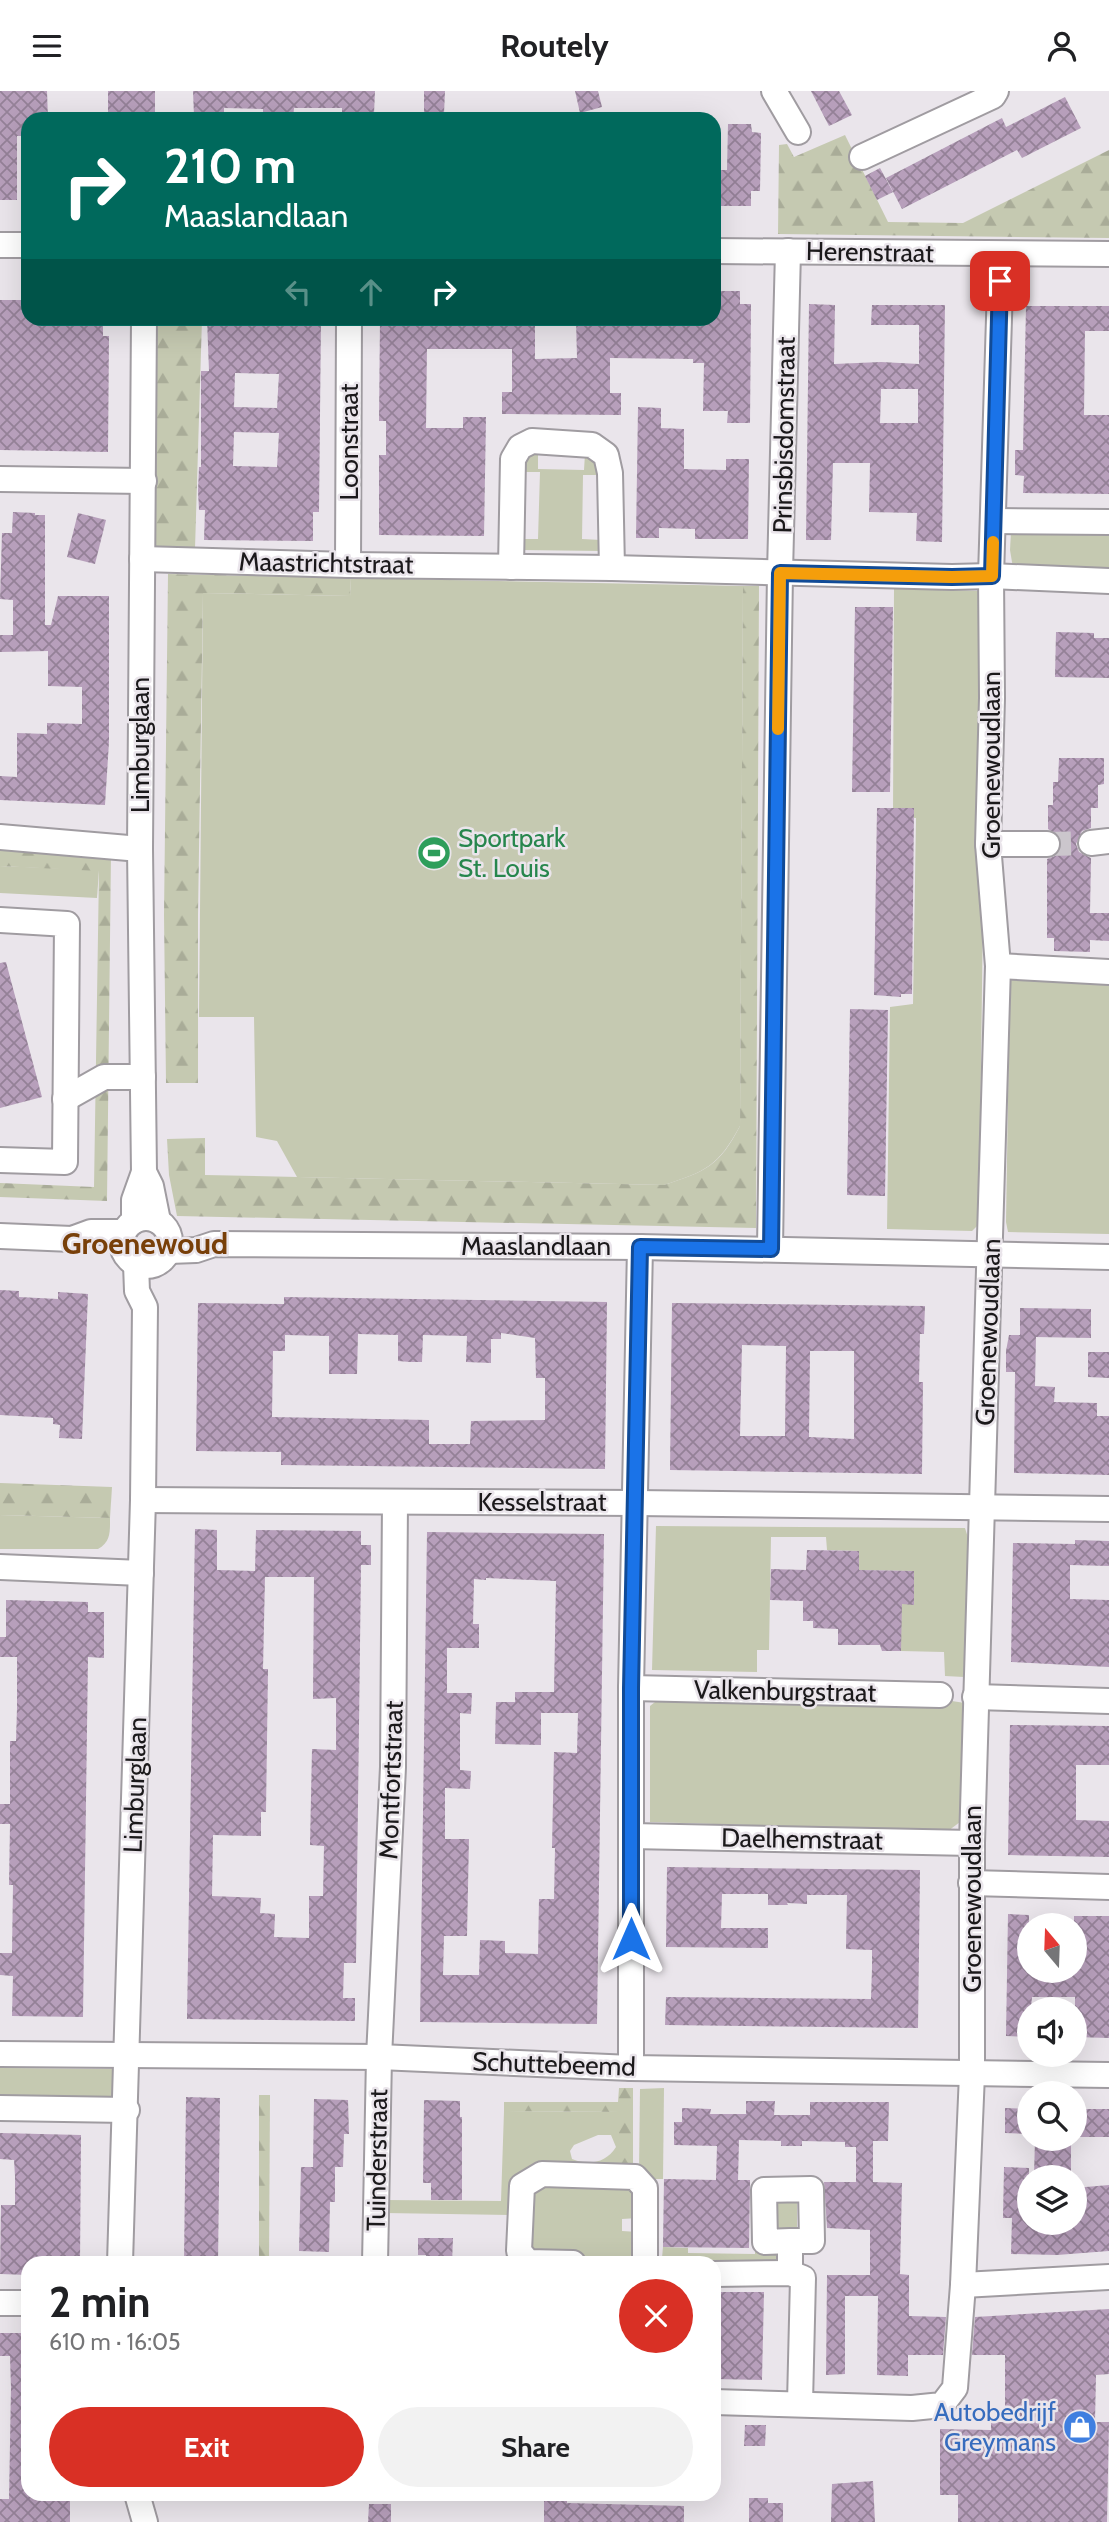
<!DOCTYPE html>
<html lang="en">
<head>
<meta charset="utf-8">
<style>
	:root { --surface:#fff; --page:#f2f2f2; --text:#202124; --muted:#757577; --accent:#d93025 }
	body { margin:0; font-family:Cabin,sans-serif; background:var(--page); color:var(--text); height:100vh; display:flex; flex-direction:column; font-size:26px; white-space:nowrap }
	* { box-sizing:border-box; margin:0 }
	p { font-size:23px; color:var(--muted) }
	.icon { flex:none; width:38px; height:38px; fill:none; stroke:currentColor; stroke-width:2; stroke-linecap:round; stroke-linejoin:round }
	.map { position:relative; flex:1; overflow:hidden }
	.side { position:absolute; left:21px; top:2165px; width:700px; height:245px; display:flex; flex-direction:column; background:var(--surface); border-radius:21px; box-shadow:0 7px 28px #0002 }
	.side>* { flex:none }
	.banner { position:absolute; left:21px; top:21px; width:700px; height:214px; border-radius:21px; box-shadow:0 7px 28px #0002; background:#00695c; color:#fff; overflow:hidden }
	.needle { width:46px; rotate:341deg }
	.controls { position:absolute; left:1017px; top:1822px; display:grid; gap:14px }
	.controls a { display:grid; place-items:center; width:70px; height:70px; border-radius:50%; background:var(--surface); box-shadow:0 7px 28px #0002; font-size:35px }
	.pin { position:absolute; display:grid; place-items:center; width:60px; height:60px; color:#fff; margin:-30px; border-radius:14px; box-shadow:0 4px 10px #0006 }
	.me { position:absolute; width:77px; margin:-38px; rotate:0deg; stroke-linejoin:round; filter:drop-shadow(0 0 5px #0008) }
	.turn { display:flex; align-items:center; gap:24px; height:147px; padding:0 28px; font-size:32px }
	.turn .icon { width:91px; height:91px; stroke-width:2.5 }
	.turn b { display:block; font-size:49px; line-height:60px }
	.lanes { display:flex; align-items:center; height:66px; padding:0 28px; background:#0003; justify-content:center; gap:35px; direction:ltr }
	.lanes .off { opacity:.35 }
	.round { display:grid; place-items:center; flex:none; width:74px; height:74px; border-radius:37px; background:var(--page) }
	.headline { display:flex; align-items:center; justify-content:space-between; height:119px; padding:0 28px }
	h1 { font-size:42px; font-weight:700; line-height:52px }
	.cta { display:flex; gap:14px; margin-top:auto; padding:14px 28px }
	.cta a { flex:1; height:80px; border-radius:42px; background:var(--accent); color:#fff; font-size:28px; font-weight:700; line-height:80px; text-align:center }
	.cta a+a { background:var(--page); color:var(--text) }
	header { display:flex; justify-content:space-between; align-items:center; height:91px; padding:0 28px; background:var(--surface); font-size:32px; font-weight:700 }
	.map>svg:first-child { display:block }
	.grass { fill:#c5c9b1; fill-rule:evenodd }
	.forest { fill:url(#forest-firs) }
	.building { fill:url(#building-cross-hatch); fill-rule:evenodd }
	.lines { fill:none; stroke-linecap:round; stroke-linejoin:round }
	.minor-tunnel { stroke:#cbc6cc; stroke-width:24; stroke-dasharray:24 12; stroke-linecap:butt }
	.minor-casing { stroke:#a09ca1; stroke-width:28 }
	.minor { stroke:#fff; stroke-width:24 }
	.route-casing { stroke:#114b97; stroke-width:18 }
	.route { stroke:#1a73e8; stroke-width:12 }
	.slow { stroke:#f59e0b; stroke-width:12 }
	.labels { text-anchor:middle; stroke-width:5; stroke-linejoin:round; paint-order:stroke }
	.street-label { font-size:26px; fill:#1b191b; stroke:#eae5eb }
	.leisure-label { font-size:26px; fill:#27864d; stroke:#eae5eb; text-anchor:start }
	.shop-label { font-size:26px; fill:#366cbe; stroke:#eae5eb; text-anchor:end }
	.quarter-label { font-size:30px; font-weight:bold; fill:#783f09; stroke:#eae5eb }
</style>
</head>
<body>
<header><svg class="icon" aria-label="menu" viewBox="0 0 24 24"><path d="M4 6h16M4 12h16M4 18h16"/></svg>Routely<svg class="icon" aria-label="person" viewBox="0 0 24 24"><circle cx="12" cy="8" r="4"/><path d="M4 21q1-7 8-7t8 7"/></svg></header>
<div class="map">
<svg width="1109" height="2431" viewBox="0 0 1109 2431">
	<defs>
		<pattern id="forest-firs" width="22" height="20" patternUnits="userSpaceOnUse" patternTransform="scale(1.75)"><rect width="22" height="20" fill="#c5c9b1"/><path d="M5 1l3.5 6h-7zM16 11l3.5 6h-7z" fill="#a9ac98"/></pattern>
		<pattern id="building-cross-hatch" width="8" height="8" patternUnits="userSpaceOnUse" patternTransform="scale(1.75)"><rect width="8" height="8" fill="#b79fbb"/><path d="M0 0l8 8M0 8l8-8" fill="none" stroke="#948197"/></pattern>
	</defs>
	<rect width="100%" height="100%" fill="#eae5eb"/>
	<!-- grass -->
	<g class="grass">
		<path d="M538,360V378L584,379L585,363H592L601,384H583L582,448L601,449V460L521,459V448H538L540,381H522L527,364Z"/>
		<path d="M1109,440V478L1013,477L1010,459L1011,441Z"/>
		<path d="M351,487L743,495L740,1035C718,1075 707,1080 664,1094L297,1086L277,1050L256,1046L254,926H199L203,502L350,505Z"/>
		<path d="M894,498L987,500L979,1133L972,1140L887,1138L890,916L913,913L916,727L893,726Z"/>
		<path d="M0,775L99,779L97,807L0,802Z"/>
		<path d="M1010,883L1109,888V1143L1008,1141L1006,1131Z"/>
		<path d="M0,1424L110,1427C110,1440 111,1451 98,1458H0Z"/>
		<path d="M656,1435L965,1437L969,1450L964,1586L945,1585L944,1561L901,1560V1545L896,1513H914V1480L859,1479V1460L827,1459L826,1446H771L769,1559H757V1581L652,1579Z"/>
		<path d="M660,1607L945,1609L965,1612L964,1728L948,1740L650,1731V1615Z"/>
		<path d="M0,1977L121,1978L119,2009L0,2008Z"/>
		<path d="M664,1997L663,2088H647L639,2080L640,1998Z"/>
		<path d="M504,2020L619,2021V2078L541,2076L515,2124L385,2122V2109L501,2110ZM598,2044H611L616,2056C606,2072 589,2075 572,2068L570,2060L574,2054Z"/>
		<path d="M544,2089L638,2098V2127L622,2128V2140L638,2141V2155L629,2167L534,2166L524,2156L527,2100Z"/>
		<rect x="775" y="2107" width="22" height="33"/>
		<path d="M663,2156L688,2157V2162L755,2163V2158L780,2162V2174L705,2172L703,2169L662,2167Z"/>
	</g>
	<!-- forest -->
	<g class="forest">
		<path d="M845,44L888,131L963,132L1109,59V147L778,143L779,54L787,53L794,66Z"/>
		<path d="M146,228H202L195,458L153,457Z"/>
		<path d="M168,483L351,487L350,505L203,502L198,824V992H166L164,824Z"/>
		<path d="M743,495H759L756,1137L177,1125L169,1084L167,1048L205,1047V1084L664,1094C707,1080 719,1075 740,1035Z"/>
		<path d="M0,757L111,762L107,1110L0,1106V1092L94,1096L99,780L0,775Z"/>
		<path d="M0,1392L112,1396L110,1427L0,1424Z"/>
		<path d="M619,1997H633V2078H619V2021L504,2020V2011H618Z"/>
		<path d="M259,2004H270L269,2172H259Z"/>
	</g>
	<!-- building -->
	<g class="building">
		<path d="M0,0H47L48,28H28V45H17V109H0Z"/>
		<path d="M108,0H155V22L108,21Z"/>
		<path d="M193,0H375L374,23H342V17H294L293,28H263V18L224,17V25H194Z"/>
		<path d="M424,0H445L444,23H424Z"/>
		<path d="M575,0H598L602,16L580,22Z"/>
		<path d="M811,0H839L852,24L829,35Z"/>
		<path d="M1065,6L1081,37L1022,67L1017,59L902,118L886,87L1002,27L1006,36Z"/>
		<path d="M728,33H751L752,41L761,42L760,100H751V115H714V79H727Z"/>
		<path d="M880,77L893,101L877,109L865,85Z"/>
		<path d="M717,200H740V213H751L750,332H727L728,320H703L704,272H693V268L610,267V302H621V324L502,323V301H512V258H427L426,337H463V326H486L484,445L379,444V364H386V330H379L380,228H535V268L577,267L576,228H714V224H717Z"/>
		<path d="M0,209H28V228H103V245H109L108,361L0,359Z"/>
		<path d="M809,213L835,214L834,273L881,271L919,273V234H871L872,214H945L942,451L916,450L917,422L869,421L870,372H833L831,449H806ZM881,298H918V332H880Z"/>
		<path d="M1026,215H1109V240H1085L1084,324H1109V403L1023,402L1024,385L1015,384V359H1023Z"/>
		<path d="M207,228H321L319,421H313V450L204,449L205,419H199L198,400L199,376H201V280H209ZM235,282L279,283L277,317L234,316ZM234,341L279,342L277,376L233,375Z"/>
		<path d="M638,316L661,317V337L684,338V378L726,379V368H749L748,448H695V438L659,437V447H636Z"/>
		<path d="M13,421L35,422V424H45V534H51L58,505H109V651L105,714L0,709V685L17,686V642L47,643V632L82,633V596L48,595V560L0,561V544H13V509L0,508L2,442H12Z"/>
		<path d="M78,422L106,429L95,473L67,466Z"/>
		<path d="M855,516H893L890,701H852Z"/>
		<path d="M1056,541L1094,542V547H1109V587L1055,586Z"/>
		<path d="M1059,667H1104V693L1098,694V717H1091V737L1082,740L1076,753L1079,761L1091,767L1090,822H1109V850L1090,849V861L1054,860V847H1047V768L1055,765L1062,754L1059,745L1048,738V714H1053V691H1058Z"/>
		<path d="M877,717H914L912,903H901V906L874,904Z"/>
		<path d="M6,871L42,1006L0,1017V872Z"/>
		<path d="M850,918L888,919L885,1105L847,1104Z"/>
		<path d="M0,1199L19,1200V1206L58,1208V1201L88,1203L82,1348L59,1347L60,1334L53,1333V1327L0,1324Z"/>
		<path d="M284,1206L607,1211L605,1378L281,1374V1361L196,1360L198,1212L284,1213ZM501,1242L535,1247L536,1287H545V1329L471,1330L470,1353H429V1329L272,1326L273,1260H285V1244L329,1245V1283H357L358,1243L398,1244V1270L410,1271H422L423,1244L467,1245L466,1271L491,1272V1248H501Z"/>
		<path d="M672,1212L925,1215L924,1243H920L919,1291H923L922,1383L670,1379ZM742,1254L786,1255L785,1345H740ZM810,1260H854V1348L809,1346Z"/>
		<path d="M1020,1217L1091,1218V1247L1036,1246L1035,1295L1055,1296L1054,1311L1097,1312V1325H1109V1384L1014,1382L1015,1281H1006V1260L1009,1244H1020Z"/>
		<path d="M1088,1261H1109V1287L1088,1286Z"/>
		<path d="M195,1438L217,1439V1479L255,1480L256,1439L361,1440V1454H371V1474H361L356,1872H344L343,1907H355V1930L187,1928ZM265,1486H314L313,1608L336,1607V1659L312,1658L310,1754L324,1755L323,1805H309V1847L274,1846L275,1823L260,1822L261,1807L212,1805L213,1744L261,1745V1721H266L268,1578H263Z"/>
		<path d="M427,1441L604,1443L597,1933L420,1931ZM486,1487L556,1490L554,1601H515V1611H496L495,1653L541,1654V1622H578L577,1662L554,1661L552,1757H555L554,1808H539L538,1863L505,1862V1850L480,1849L479,1884H443L444,1845H467L469,1748H445V1697L470,1698L471,1680L460,1679V1622L471,1623L472,1602H447V1557H479V1533H473L474,1488L486,1489Z"/>
		<path d="M1075,1449L1109,1450V1475L1070,1474V1508L1109,1509V1576L1011,1571L1013,1452L1075,1453Z"/>
		<path d="M807,1459L859,1460V1479L914,1480V1514L902,1513L901,1560H882L880,1554H838V1538L813,1537V1530H803V1510L770,1509L771,1478L806,1479Z"/>
		<path d="M6,1509L88,1511V1521H104V1567L88,1566L83,1926L12,1925L13,1885L0,1884V1862H12L13,1794H9L10,1733H0V1713H10V1650H16L17,1617V1566H0V1546H6Z"/>
		<path d="M1010,1634L1109,1635V1674H1076V1729L1109,1730V1766L1008,1764Z"/>
		<path d="M667,1776L920,1779L918,1937L665,1934L666,1906L871,1908L872,1877V1859L846,1858L847,1804H807V1813L787,1812L788,1814H768V1803H722L721,1837H768V1857L666,1856Z"/>
		<path d="M1008,1823L1029,1824V1880H1074V1825H1109V1947L1075,1946V1906H1032L1031,1918H1029V1946L1006,1945Z"/>
		<path d="M186,2006L220,2007L218,2172H184Z"/>
		<path d="M314,2008L348,2009L349,2043H344L343,2076H335V2111H330L329,2161L299,2160L301,2076H313Z"/>
		<path d="M424,2009L460,2010V2026H462V2109H431V2092H423Z"/>
		<path d="M746,2010H775L774,2024H810V2011H889L888,2050H873V2091L902,2092L900,2183L909,2184V2225L946,2226L943,2264H908V2285L877,2284L878,2205H845V2283L826,2284L827,2184H870V2139L827,2137L824,2091H856V2056H845V2051L802,2050V2055H781V2050L739,2049L738,2089H750L749,2157L663,2156L664,2088L716,2089L717,2055L674,2054V2031H682V2017L711,2018L710,2023H746Z"/>
		<path d="M1005,2017L1029,2018V2043L1005,2042Z"/>
		<rect x="1074" y="2018" width="35" height="28"/>
		<path d="M0,2042L81,2044L80,2172H28V2184L0,2183L1,2114H15V2085L14,2069L0,2068Z"/>
		<path d="M1035,2048H1071V2086H1034Z"/>
		<path d="M1004,2076L1029,2077V2132H1074V2097L1109,2094V2160L1057,2164L1011,2163L1012,2127H1003Z"/>
		<path d="M418,2147H453L452,2172H426V2164H418Z"/>
		<path d="M714,2201H764L762,2289L714,2288Z"/>
		<path d="M1109,2218V2283L1096,2284L1095,2331H1109L1107,2431H958V2404H940V2338L991,2339V2331H1005V2264H972L975,2226Z"/>
		<path d="M0,2242H28V2403H70V2431H0V2408H9L11,2297L10,2265H0Z"/>
		<path d="M745,2334H766L765,2355H744Z"/>
		<path d="M873,2390L875,2431H831L832,2393Z"/>
		<path d="M749,2407H768V2412H783V2431H749Z"/>
		<path d="M544,2409H567V2412L684,2415V2431H544Z"/>
		<path d="M369,2413H391V2431H368Z"/>
	</g>
	<g class="lines">
		<!-- minor-tunnel -->
		<path class="minor-tunnel" d="M1047,753L1091,752"/>
		<!-- minor casing -->
		<g class="minor-casing">
			<g id="minor">
				<path d="M774,0L798,41"/>
				<path d="M862,66L993,5L996,0"/>
				<path d="M0,154H28"/>
				<path d="M714,160L1109,163"/>
				<path d="M144,228L140,758L144,1081L151,1095L158,1130"/>
				<path d="M0,388L144,390"/>
				<path d="M994,430L1109,431"/>
				<path d="M142,468L348,474L612,477L952,486L991,485L1109,490"/>
				<path d="M348,474L349,228"/>
				<path d="M511,476L513,368L520,356L532,350L592,354L606,364L610,382L612,477"/>
				<path d="M0,746L140,758"/>
				<path d="M1091,752L1109,750"/>
				<path d="M988,753H1047"/>
				<path d="M0,829L67,833L65,1071L0,1069"/>
				<path d="M998,875L1109,881"/>
				<path d="M65,1008L104,986H143"/>
				<circle cx="146" cy="1151" r="24"/>
				<path d="M134,1130V1109L144,1081"/>
				<path d="M0,1145L72,1148L91,1141H123"/>
				<path d="M770,1158L780,482L788,160"/>
				<path d="M169,1160L196,1159L214,1153L640,1156L1109,1166"/>
				<path d="M143,1409L636,1412L1109,1418"/>
				<path d="M0,1476L141,1482"/>
				<path d="M631,1597L940,1604"/>
				<path d="M975,1606L1109,1610"/>
				<path d="M631,1745L972,1752"/>
				<path d="M971,1792L1109,1796"/>
				<path d="M0,1963L379,1966L631,1977L1109,1984"/>
				<path d="M631,1977V1597L640,1156"/>
				<path d="M0,2017L127,2019"/>
				<path d="M120,2172L143,1409L145,1216L137,1200L136,1173"/>
				<path d="M375,2172L379,1966L393,1676L395,1411"/>
				<path d="M573,2172L528,2171L519,2160L522,2095L542,2083L635,2086L645,2097V2172"/>
				<path d="M790,2182V2150H812L811,2098L764,2099L765,2151L790,2150"/>
				<path d="M714,2183L790,2182L803,2187L800,2312"/>
				<path d="M963,2194L1109,2186"/>
				<path d="M0,2212H28"/>
				<path d="M714,2311L912,2317L942,2314L955,2297L963,2194L972,1983V1752L998,875L988,753L992,607L991,485L1001,163"/>
				<path d="M137,2403L145,2431"/>
			</g>
		</g>
		<!-- minor -->
		<use href="#minor" class="minor"/>
	</g>
	<g class="lines">
		<!-- route casing -->
		<g class="route-casing">
			<path id="route" d="M631,1848V1597L640,1156L771,1158L780,482L952,486L992,485L1000,190"/>
		</g>
		<!-- route -->
		<use href="#route" class="route"/>
		<!-- slow -->
		<path class="slow" d="M778,638L780,482L952,486L992,485L993,451"/>
	</g>
	<!-- icons -->
	<defs>
		<g id="stadium-disc" transform="scale(1.75)"><circle r="9.5" fill="#2e9e5b" stroke="#eae5eb"/><path d="M0-5a6.5 5 0 1 0 0 10a6.5 5 0 1 0 0-10ZM-3.5-1.8h7v3.6h-7Z" fill="#fff"/></g>
		<g id="shop-disc" transform="scale(1.75)"><circle r="9.5" fill="#3f7fe0" stroke="#eae5eb"/><path d="M-5-2.5h2.3a2.7 3.5 0 0 1 5.4 0H5L5.5 6h-11ZM-1.5-2.5h3a1.5 2.3 0 0 0-3 0Z" fill="#fff"/></g>
	</defs>
	<g fill-rule="evenodd">
		<use href="#stadium-disc" x="434" y="762"/>
		<use href="#shop-disc" x="1080" y="2336"/>
	</g>
	<g class="labels">
		<!-- street labels -->
		<g class="street-label">
			<text transform="translate(870 161) rotate(1)" y="9">Herenstraat</text>
			<text transform="translate(784 344) rotate(-89)" y="9">Prinsbisdomstraat</text>
			<text transform="translate(349 351) rotate(-90)" y="9">Loonstraat</text>
			<text transform="translate(326 472) rotate(1)" y="9">Maastrichtstraat</text>
			<text transform="translate(140 654) rotate(-90)" y="9">Limburglaan</text>
			<text transform="translate(991 674) rotate(-90)" y="9">Groenewoudlaan</text>
			<text x="536" y="1164">Maaslandlaan</text>
			<text transform="translate(988 1241) rotate(-88)" y="9">Groenewoudlaan</text>
			<text x="542" y="1420">Kesselstraat</text>
			<text transform="translate(785 1600) rotate(1)" y="9">Valkenburgstraat</text>
			<text transform="translate(391 1689) rotate(-88)" y="9">Montfortstraat</text>
			<text transform="translate(135 1694) rotate(-88)" y="9">Limburglaan</text>
			<text transform="translate(802 1748) rotate(1)" y="9">Daelhemstraat</text>
			<text transform="translate(972 1808) rotate(-90)" y="9">Groenewoudlaan</text>
			<text transform="translate(554 1973) rotate(2)" y="9">Schuttebeemd</text>
			<text transform="translate(377 2069) rotate(-89)" y="9">Tuinderstraat</text>
		</g>
		<!-- leisure labels -->
		<g class="leisure-label">
			<text x="458" y="756">Sportpark<tspan x="458" dy="30">St. Louis</tspan></text>
		</g>
		<!-- shop labels -->
		<g class="shop-label">
			<text x="1056" y="2330">Autobedrijf<tspan x="1056" dy="30">Greymans</tspan></text>
		</g>
		<!-- quarter labels -->
		<g class="quarter-label">
			<text x="145" y="1163">Groenewoud</text>
		</g>
	</g>
</svg>
<div class="controls">
<a><svg class="needle" viewBox="-14 -14 28 28"><path d="M0-13l5 13h-10z" fill="#e53935"/><path d="M0 13l5-13h-10z" fill="#757577"/></svg></a>
<a><svg class="icon" aria-label="sound" viewBox="0 0 24 24"><path d="M4 9h4l5-4v14l-5-4H4zM17 9q2 3 0 6"/></svg></a>
<a><svg class="icon" aria-label="search" viewBox="0 0 24 24"><circle cx="10" cy="10" r="6"/><path d="M15 15l6 6"/></svg></a>
<a><svg class="icon" aria-label="layers" viewBox="0 0 24 24"><path d="M12 4l9 5-9 5-9-5zM3 14l9 5 9-5"/></svg></a>
</div>
<div class="pin" style="left:1000px;top:190px;background:#d93025"><svg class="icon" aria-label="arrive" viewBox="0 0 24 24"><path d="M6 21V4h12l-3 4 3 4H6"/></svg></div>
<svg class="me" style="left:631px;top:1848px" viewBox="-20 -20 40 40"><path d="M0-17L14 15 0 8-14 15z" fill="#1a73e8" stroke="#fff" stroke-width="4"/></svg>
<div class="banner">
<div class="turn"><svg class="icon" aria-label="right" viewBox="0 0 24 24"><path d="M7 20v-9h11M14 6l5 5-5 5"/></svg><div><b>210 m</b>Maaslandlaan</div></div>
<div class="lanes"><svg class="icon off" aria-label="left" viewBox="0 0 24 24"><path d="M17 20v-9H6M10 6l-5 5 5 5"/></svg><svg class="icon off" aria-label="ahead" viewBox="0 0 24 24"><path d="M12 20V5M6 11l6-6 6 6"/></svg><svg class="icon" aria-label="right" viewBox="0 0 24 24"><path d="M7 20v-9h11M14 6l5 5-5 5"/></svg></div>
</div>
<section class="side">
<div class="headline"><div><h1>2 min</h1><p>610 m · 16:05</p></div><a class="round" style="background:#d93025;color:#fff"><svg class="icon" aria-label="close" viewBox="0 0 24 24"><path d="M6 6l12 12M18 6L6 18"/></svg></a></div>
<div class="cta"><a>Exit</a><a>Share</a></div>
</section>
</div>
</body>
</html>
